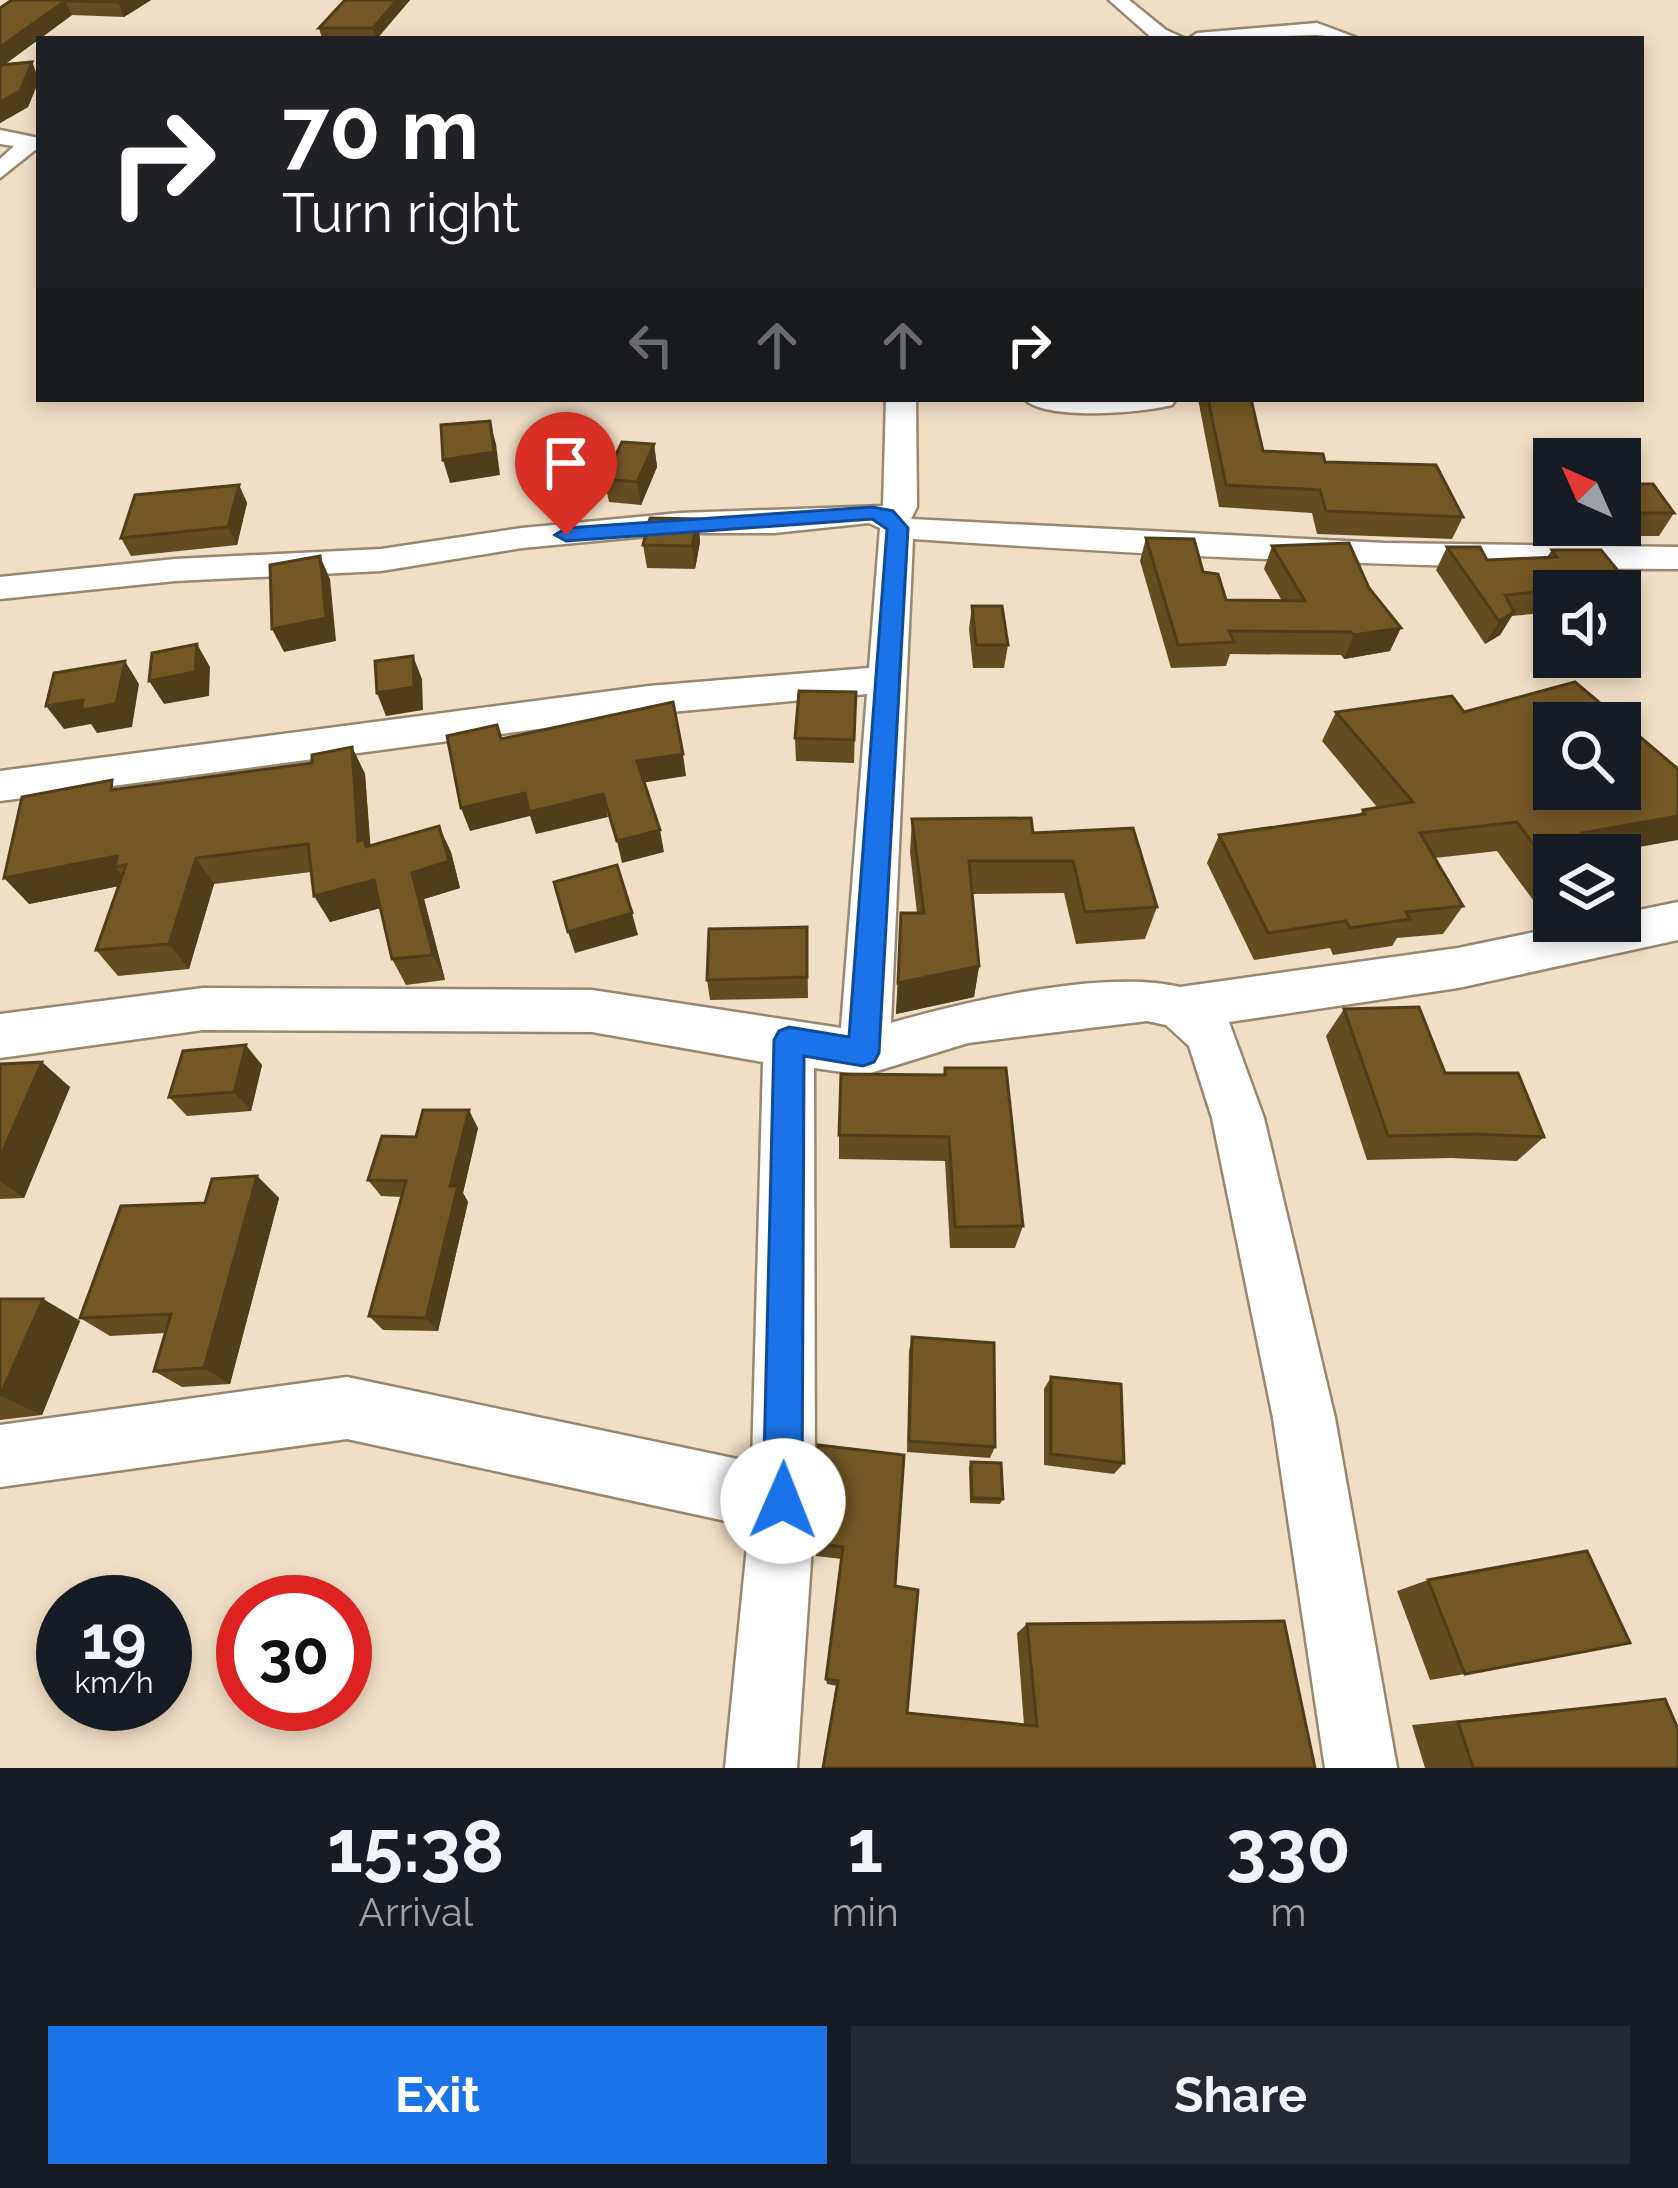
<!DOCTYPE html>
<html lang="en">
<head>
<meta charset="utf-8">
<style>
	:root { --surface:#171b24; --page:#242831; --text:#f1f3f6; --muted:#9ea1a6; --accent:#1a73e8 }
	body { margin:0; font-family:Raleway,sans-serif; background:var(--page); color:var(--text); height:100vh; display:flex; flex-direction:column; font-size:45px; white-space:nowrap }
	* { box-sizing:border-box; margin:0 }
	p { font-size:39px; color:var(--muted) }
	.icon { flex:none; width:66px; height:66px; fill:none; stroke:currentColor; stroke-width:2; stroke-linecap:round; stroke-linejoin:round }
	.map { position:relative; height:1768px; overflow:hidden }
	.details { display:flex; flex-direction:column; background:var(--surface); flex:1 }
	.details>* { flex:none }
	.banner { position:absolute; left:36px; top:36px; width:1608px; height:366px; border-radius:0px; box-shadow:0 6px 18px #0003; background:#202124; color:#fff; overflow:hidden }
	.needle { width:78px; rotate:315deg }
	.controls { position:absolute; left:1533px; top:438px; display:grid; gap:24px }
	.controls a { display:grid; place-items:center; width:108px; height:108px; border-radius:0px; background:var(--surface); box-shadow:0 6px 18px #0003; font-size:60px }
	.speed { position:absolute; left:36px; top:1575px; display:flex; gap:24px; font-size:60px; font-weight:700; text-align:center }
	.speed>* { display:grid; place-content:center; width:156px; height:156px; border-radius:50%; background:var(--surface); box-shadow:0 6px 18px #0003; line-height:1 }
	.speed small { font-size:30px; font-weight:400 }
	.speed .limit { border:18px solid #d22; background:#fff; color:#111 }
	.pin { position:absolute; display:grid; place-items:center; width:102px; height:102px; color:#fff; margin:-123px -51px; border-radius:50% 50% 50% 0; rotate:-45deg; box-shadow:0 0 12px #0007 }
	.pin .icon { rotate:45deg }
	.me { position:absolute; width:132px; margin:-66px; rotate:1deg; stroke-linejoin:round; filter:drop-shadow(0 0 9px #0008) }
	.turn { display:flex; align-items:center; gap:42px; height:252px; padding:0 48px; font-size:54px }
	.turn .icon { width:156px; height:156px; stroke-width:2.5 }
	.turn b { display:block; font-size:84px; line-height:102px }
	.lanes { display:flex; align-items:center; height:114px; padding:0 48px; background:#0003; justify-content:center; gap:60px; direction:ltr }
	.lanes .off { opacity:.35 }
	.eta { display:flex; justify-content:space-evenly; align-items:center; height:204px; text-align:center }
	.eta b { font-size:72px; font-weight:700; line-height:84px }
	.primary-button { display:flex; gap:24px; margin-top:auto; padding:24px 48px }
	.primary-button a { flex:1; height:138px; border-radius:0px; background:var(--accent); color:#fff; font-size:48px; font-weight:700; line-height:138px; text-align:center }
	.primary-button a+a { background:var(--page); color:var(--text) }
	.map>svg:first-child { display:block }
	.lines { fill:none; stroke-linecap:round; stroke-linejoin:round }
	.minor-casing { stroke:#988871; stroke-width:5 }
	.minor { fill:#fff; fill-rule:evenodd }
	.wall { fill:#654b21 }
	.shaded-wall { fill:#523d1b }
	.building { fill:#755726; stroke:#523d1b; stroke-width:3; fill-rule:evenodd }
	.route { fill:#1a73e8; stroke:#114b97; stroke-width:3 }
</style>
</head>
<body>
<div class="map">
<svg width="1678" height="1768" viewBox="0 0 1678 1768">
	<rect width="100%" height="100%" fill="#f0dfc5"/>
	<g class="lines">
		<!-- minor casing -->
		<g class="minor-casing">
			<g id="minor">
				<path d="M1109,0H1129L1166,30L1186,39L1152,38Z"/>
				<path d="M1317,23L1360,39L1316,35L1188,39L1197,33Z"/>
				<path d="M0,130L39,138V147L0,178V159L14,146L0,144Z"/>
				<path d="M886,399H916L917,507L911,519L1385,543L1678,547V569C1423,569 1168,556 913,539L891,1023C966,1001 1105,969 1180,987L1458,948L1588,921H1620V914L1678,902V940L1458,988L1229,1022L1264,1118L1335,1418L1397,1768H1325L1273,1418L1212,1118L1189,1046L1166,1025L1147,1021L968,1043L864,1075L814,1068L815,1501L797,1768H725L749,1526L347,1439L0,1487V1425L347,1377L752,1462L763,1062L592,1032L203,1030L0,1058V1014L203,988L592,990L841,1028L867,694L649,714L0,801V771L649,686L869,668L880,528L869,523L774,533H680L522,548L381,571L175,581L0,599V577L175,559L381,549L522,528L680,513L883,506Z"/>
				<path d="M1024,399H1176L1172,405C1141,413 1046,421 1024,399Z"/>
			</g>
		</g>
		<!-- minor -->
		<use href="#minor" class="minor"/>
	</g>
	<!-- wall -->
	<g class="wall">
		<path d="M12,0H151L124,17L72,15L5,64L32,62L39,80L28,107L0,123V8Z"/>
		<path d="M410,0L377,39H322L319,28Z"/>
		<path d="M1198,399H1251L1263,451L1325,462L1463,517L1452,539L1317,534L1312,513L1219,507Z"/>
		<path d="M654,444L657,467L641,505L609,502L604,479Z"/>
		<path d="M1620,484L1674,513L1659,536H1610L1602,525H1620Z"/>
		<path d="M239,485L247,503L237,545L131,556L121,538Z"/>
		<path d="M698,519L700,542L695,569L647,568L643,545Z"/>
		<path d="M1146,538L1203,572L1226,600L1282,601L1264,569L1272,546L1390,651L1344,659L1341,655L1230,654L1226,666L1171,668L1140,561Z"/>
		<path d="M1447,547L1487,560L1547,557L1552,550L1628,583L1620,595V591H1554V612L1512,616L1500,635L1485,644L1436,570Z"/>
		<path d="M972,606L1008,645L1004,668H973L969,629Z"/>
		<path d="M856,692L854,763L796,761L795,738Z"/>
		<path d="M1452,696L1554,855V918L1547,919L1497,851L1435,858L1463,906L1443,934L1397,938L1392,946L1333,955L1330,948L1254,960L1207,863L1219,835L1360,814L1363,810L1377,807L1322,741L1336,712Z"/>
		<path d="M352,747L365,774L370,846L451,852L460,888L424,899L445,980L406,985L392,959L380,908L330,922L311,872L214,884L189,969L118,976L96,950L119,886L29,904L119,789L312,763Z"/>
		<path d="M912,819L1033,833L1157,907L1145,939L1076,944L1064,893L972,894L979,966L974,997L896,1014L901,913H917L910,852Z"/>
		<path d="M807,927L808,998L710,1000L707,980Z"/>
		<path d="M1344,1009L1445,1073L1544,1137L1517,1161L1451,1158L1367,1160L1326,1036Z"/>
		<path d="M0,1064L70,1087L24,1198L0,1199Z"/>
		<path d="M262,1065L251,1111L187,1116L169,1097Z"/>
		<path d="M945,1068L1023,1226L1015,1248H950L945,1161L839,1159V1135L944,1075Z"/>
		<path d="M478,1128L463,1193L468,1202L438,1331L383,1330L369,1316L401,1197L381,1196L368,1180L416,1137Z"/>
		<path d="M257,1176L279,1198L230,1384L182,1387L154,1371L166,1333L110,1336L80,1318L205,1203Z"/>
		<path d="M0,1299H43L80,1321L42,1415L0,1420Z"/>
		<path d="M912,1337L995,1447L990,1458L907,1452L909,1351Z"/>
		<path d="M1051,1377L1124,1463L1114,1474L1044,1465V1389Z"/>
		<path d="M818,1445L895,1586L907,1713L1024,1725L1017,1633L1027,1624L1315,1768H823L837,1686L827,1684L826,1679L842,1559L816,1556L814,1543Z"/>
		<path d="M971,1462L1003,1499L1000,1504L970,1503L969,1467Z"/>
		<path d="M1428,1580L1465,1674L1430,1680L1397,1591Z"/>
		<path d="M1665,1699L1678,1768H1425L1412,1725Z"/>
	</g>
	<!-- shaded-wall -->
	<g class="shaded-wall">
		<path d="M121,0H151L124,17L118,2Z"/>
		<path d="M397,0H410L376,39L373,28Z"/>
		<path d="M65,1L72,15L0,68V47Z"/>
		<path d="M32,62L39,80L28,107L0,123V102Z"/>
		<path d="M490,421L496,444L500,475L450,483L443,460Z"/>
		<path d="M654,444L657,467L641,505L637,482Z"/>
		<path d="M239,485L247,503L237,545L228,527Z"/>
		<path d="M698,519L700,542L695,569L692,546Z"/>
		<path d="M320,556L330,579L336,641L284,652L272,629Z"/>
		<path d="M1514,612L1500,635L1485,644L1499,621Z"/>
		<path d="M1401,628L1390,651L1344,659L1354,635Z"/>
		<path d="M197,644L210,667L209,696L164,704L149,681Z"/>
		<path d="M413,656L422,679L423,710L386,716L377,693Z"/>
		<path d="M125,661L139,684L132,727L97,733L91,724L64,729L46,706Z"/>
		<path d="M352,747L365,774L371,852L358,841Z"/>
		<path d="M683,754L686,776L641,783L637,761Z"/>
		<path d="M525,793L603,794L608,817L536,834L530,816L470,831L461,808Z"/>
		<path d="M1678,816V840L1595,855L1582,833Z"/>
		<path d="M439,826L451,852L460,888L424,899L445,980L433,955L412,873Z"/>
		<path d="M660,830L664,852L622,863L617,841Z"/>
		<path d="M117,856L115,867L129,884L29,904L4,878Z"/>
		<path d="M196,858L214,884L189,969L169,944Z"/>
		<path d="M374,880L388,906L330,922L314,896Z"/>
		<path d="M632,913L638,935L575,953L568,932Z"/>
		<path d="M979,966L974,997L896,1014L898,983Z"/>
		<path d="M246,1045L262,1065L251,1111L234,1092Z"/>
		<path d="M42,1062L70,1087L24,1198L0,1181V1157Z"/>
		<path d="M469,1110L478,1128L463,1193L468,1202L438,1331L426,1318L450,1186Z"/>
		<path d="M257,1176L279,1198L230,1384L204,1368Z"/>
		<path d="M43,1299L80,1321L42,1415L1,1396Z"/>
	</g>
	<!-- building -->
	<g class="building">
		<path d="M12,0H121L118,2L65,1L0,47V8Z"/>
		<path d="M345,0H397L373,28H319Z"/>
		<path d="M32,62L20,91L0,102V65Z"/>
		<path d="M1208,399H1251L1263,451L1323,454L1325,462L1436,465L1463,517L1326,511L1320,490L1226,485Z"/>
		<path d="M490,421L494,452L443,460L441,425Z"/>
		<path d="M622,442L654,444L637,482L604,479Z"/>
		<path d="M1620,484H1653L1674,513H1624L1620,507Z"/>
		<path d="M239,485L228,527L121,538L135,495Z"/>
		<path d="M650,518L698,519L692,546L643,545Z"/>
		<path d="M1146,538L1194,539L1203,572L1218,574L1226,600L1305,601L1272,546L1349,543L1369,588L1401,628L1354,635L1351,632L1229,631L1234,642L1178,645Z"/>
		<path d="M1447,547H1480L1487,560L1557,557L1552,550H1601L1628,583L1505,595L1514,612L1499,621Z"/>
		<path d="M320,556L326,618L272,629L270,565Z"/>
		<path d="M972,606H1002L1008,645H976Z"/>
		<path d="M197,644L195,672L149,681L152,653Z"/>
		<path d="M413,656L414,687L377,693L375,661Z"/>
		<path d="M125,661L116,704L81,710L83,700L46,706L54,673Z"/>
		<path d="M1575,682L1678,769V816L1582,833L1600,855H1554V872L1517,822L1420,833L1463,906L1406,912L1410,919L1350,928L1346,921L1268,933L1219,835L1365,814L1363,810L1413,802L1336,712L1452,696L1464,712ZM1554,723H1620V789H1554Z"/>
		<path d="M799,691L856,692L854,740L795,738Z"/>
		<path d="M673,702L683,754L637,761L660,830L617,841L603,794L529,812L525,793L461,808L447,736L497,725L501,739Z"/>
		<path d="M352,747L358,841L364,839L366,847L439,826L449,861L412,873L433,955L392,959L374,880L314,896L308,844L196,858L169,944L96,950L126,865L115,867L117,856L4,878L22,797L112,780L111,790L312,763V755Z"/>
		<path d="M1031,818L1033,833L1133,828L1157,907L1085,912L1073,861H969L979,966L898,983L901,913H924L912,819Z"/>
		<path d="M617,865L632,913L568,932L554,882Z"/>
		<path d="M807,927V977L707,980L709,929Z"/>
		<path d="M1419,1007L1445,1073H1518L1544,1137L1476,1134L1388,1136L1344,1009Z"/>
		<path d="M246,1045L234,1092L169,1097L183,1051Z"/>
		<path d="M42,1062L0,1157V1064Z"/>
		<path d="M945,1068H1006L1023,1226L955,1227L949,1137L839,1135L841,1074L945,1075Z"/>
		<path d="M423,1110H469L450,1186H458L426,1318L369,1316L406,1181L368,1180L382,1136L416,1137Z"/>
		<path d="M257,1176L204,1368L154,1371L171,1314L80,1318L121,1206L205,1203L212,1179Z"/>
		<path d="M0,1299H43L0,1396Z"/>
		<path d="M912,1337L994,1343L995,1447L909,1441Z"/>
		<path d="M1051,1377L1121,1384L1124,1463L1051,1454Z"/>
		<path d="M818,1445L904,1455L895,1586L918,1590L907,1713L1037,1726L1027,1624L1284,1621L1315,1768H823L838,1681L826,1679L843,1547L814,1543Z"/>
		<path d="M971,1462L1001,1463L1003,1499L972,1498Z"/>
		<path d="M1587,1551L1630,1643L1465,1674L1428,1580Z"/>
		<path d="M1665,1699L1678,1729V1768H1473L1458,1722Z"/>
	</g>
	<!-- route -->
	<path class="route" d="M872,507L893,511L908,528L879,1053L874,1062L863,1066L804,1056L802,1501L796,1515L783,1521L769,1515L763,1501L774,1040L779,1031L789,1027L849,1037L887,529L872,519L566,541L555,535L566,528Z"/>
</svg>
<div class="controls">
<a><svg class="needle" viewBox="-14 -14 28 28"><path d="M0-13l5 13h-10z" fill="#e53935"/><path d="M0 13l5-13h-10z" fill="#9ea1a6"/></svg></a>
<a><svg class="icon" aria-label="sound" viewBox="0 0 24 24"><path d="M4 9h4l5-4v14l-5-4H4zM17 9q2 3 0 6"/></svg></a>
<a><svg class="icon" aria-label="search" viewBox="0 0 24 24"><circle cx="10" cy="10" r="6"/><path d="M15 15l6 6"/></svg></a>
<a><svg class="icon" aria-label="layers" viewBox="0 0 24 24"><path d="M12 4l9 5-9 5-9-5zM3 14l9 5 9-5"/></svg></a>
</div>
<div class="speed"><div>19<small>km/h</small></div><div class="limit">30</div></div>
<div class="pin" style="left:566px;top:535px;background:#d93025"><svg class="icon" aria-label="arrive" viewBox="0 0 24 24"><path d="M6 21V4h12l-3 4 3 4H6"/></svg></div>
<svg class="me" style="left:783px;top:1501px" viewBox="-20 -20 40 40"><circle r="19" fill="#fff"/><path d="M0-13L10 11 0 6-10 11z" fill="#1a73e8"/></svg>
<div class="banner">
<div class="turn"><svg class="icon" aria-label="right" viewBox="0 0 24 24"><path d="M7 20v-9h11M14 6l5 5-5 5"/></svg><div><b>70 m</b>Turn right</div></div>
<div class="lanes"><svg class="icon off" aria-label="left" viewBox="0 0 24 24"><path d="M17 20v-9H6M10 6l-5 5 5 5"/></svg><svg class="icon off" aria-label="ahead" viewBox="0 0 24 24"><path d="M12 20V5M6 11l6-6 6 6"/></svg><svg class="icon off" aria-label="ahead" viewBox="0 0 24 24"><path d="M12 20V5M6 11l6-6 6 6"/></svg><svg class="icon" aria-label="right" viewBox="0 0 24 24"><path d="M7 20v-9h11M14 6l5 5-5 5"/></svg></div>
</div>
</div>
<section class="details">
<div class="eta">
<div><b>15:38</b><p>Arrival</p></div>
<div><b>1</b><p>min</p></div>
<div><b>330</b><p>m</p></div>
</div>
<div class="primary-button"><a>Exit</a><a>Share</a></div>
</section>
</body>
</html>
